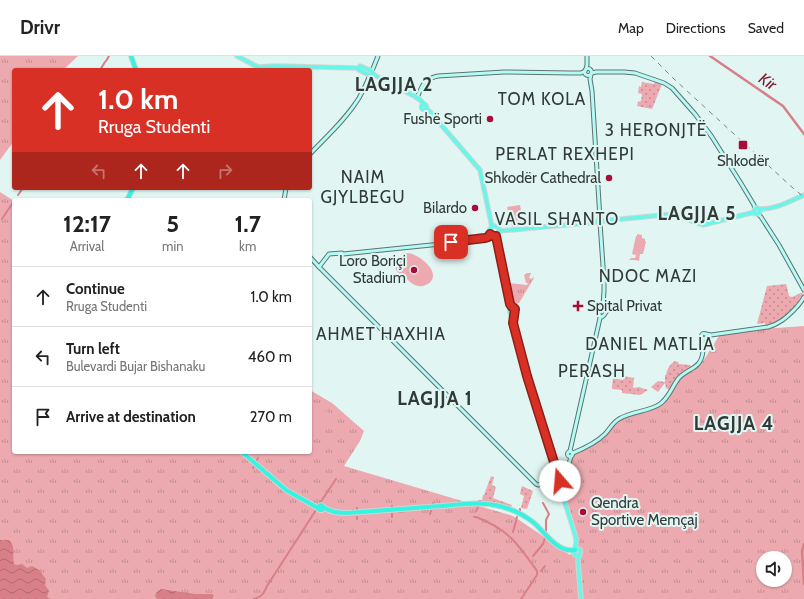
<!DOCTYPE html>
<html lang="en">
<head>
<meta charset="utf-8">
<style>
	:root { --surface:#fff; --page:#f2f2f2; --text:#222; --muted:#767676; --line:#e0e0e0 }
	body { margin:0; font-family:Cabin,sans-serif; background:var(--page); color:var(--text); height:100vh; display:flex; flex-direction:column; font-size:15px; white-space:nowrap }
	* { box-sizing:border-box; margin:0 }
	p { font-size:13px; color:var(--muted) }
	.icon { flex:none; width:22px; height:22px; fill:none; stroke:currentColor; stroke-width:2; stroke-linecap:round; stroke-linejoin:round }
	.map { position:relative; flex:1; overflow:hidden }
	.sheet { position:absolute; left:12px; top:142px; width:300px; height:256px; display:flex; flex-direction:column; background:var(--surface); border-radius:4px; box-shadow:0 1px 3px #0004 }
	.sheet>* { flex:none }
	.banner { position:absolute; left:12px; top:12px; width:300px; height:122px; border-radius:4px; box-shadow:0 1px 3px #0004; background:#d93025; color:#fff; overflow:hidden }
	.controls { position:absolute; left:756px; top:495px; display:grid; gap:8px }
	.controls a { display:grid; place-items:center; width:36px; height:36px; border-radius:50%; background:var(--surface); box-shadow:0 1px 3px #0004; font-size:20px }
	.pin { position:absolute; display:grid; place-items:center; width:34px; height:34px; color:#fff; margin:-17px; border-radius:8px; box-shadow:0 2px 6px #0006 }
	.me { position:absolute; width:44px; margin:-22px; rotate:342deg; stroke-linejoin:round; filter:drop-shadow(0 0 3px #0008) }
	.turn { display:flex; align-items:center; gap:14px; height:84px; padding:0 20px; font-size:18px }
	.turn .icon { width:52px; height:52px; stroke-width:2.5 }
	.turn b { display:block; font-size:28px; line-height:34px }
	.lanes { display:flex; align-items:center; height:38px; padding:0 20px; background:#0003; justify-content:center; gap:20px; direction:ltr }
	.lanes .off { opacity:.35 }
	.eta { display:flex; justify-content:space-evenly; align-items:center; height:68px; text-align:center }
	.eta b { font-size:24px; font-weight:800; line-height:28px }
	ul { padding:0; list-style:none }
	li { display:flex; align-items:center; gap:12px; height:60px; padding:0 20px; border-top:1px solid var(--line) }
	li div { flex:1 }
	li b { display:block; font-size:15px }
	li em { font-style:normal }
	header { display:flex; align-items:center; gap:24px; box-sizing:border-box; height:56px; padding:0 20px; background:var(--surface); border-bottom:1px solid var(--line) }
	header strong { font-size:19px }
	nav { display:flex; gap:22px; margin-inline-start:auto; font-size:14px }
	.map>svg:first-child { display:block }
	.grass { fill:url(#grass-dots) }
	.park { fill:url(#park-tufts); fill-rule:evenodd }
	.garden { fill:#ecaab0 }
	.water { fill:url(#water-waves) }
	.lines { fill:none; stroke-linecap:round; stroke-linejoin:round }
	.canal { stroke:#d87f88; stroke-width:2 }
	.river { stroke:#d87f88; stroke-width:2.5 }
	.secondary-casing { stroke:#60726f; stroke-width:5 }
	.primary-casing { stroke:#d2d4d3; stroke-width:5.5 }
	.trunk-casing { stroke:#d2d4d3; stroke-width:6 }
	.secondary { stroke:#b3fbf4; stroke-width:3 }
	.primary { stroke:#67f7e9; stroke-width:3.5 }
	.trunk { stroke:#34f4e2; stroke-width:4 }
	.rail { stroke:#7a8784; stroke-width:1; stroke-dasharray:5 5; stroke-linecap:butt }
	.route-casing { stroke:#8d1f18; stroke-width:10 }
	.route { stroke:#d93025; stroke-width:7 }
	.poi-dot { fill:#a60d3a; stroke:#e1f6f2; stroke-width:1.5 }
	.labels { text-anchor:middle; stroke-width:4; stroke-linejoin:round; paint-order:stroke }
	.poi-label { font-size:15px; fill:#323a38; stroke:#e1f6f2; text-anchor:end }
	.water-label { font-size:16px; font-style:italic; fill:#80152f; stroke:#e1f6f2 }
	.quarter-label { font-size:17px; letter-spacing:1px; fill:#323a38; stroke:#e1f6f2 }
	.district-label { font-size:19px; font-weight:bold; letter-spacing:1px; fill:#323a38; stroke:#e1f6f2 }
</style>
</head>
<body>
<header>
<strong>Drivr</strong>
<nav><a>Map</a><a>Directions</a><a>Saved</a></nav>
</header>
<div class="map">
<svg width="804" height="543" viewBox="0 0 804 543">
	<defs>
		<pattern id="grass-dots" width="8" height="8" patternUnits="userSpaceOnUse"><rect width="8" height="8" fill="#ecaab0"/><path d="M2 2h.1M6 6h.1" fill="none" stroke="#c08b90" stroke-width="1.8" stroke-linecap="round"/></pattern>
		<pattern id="park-tufts" width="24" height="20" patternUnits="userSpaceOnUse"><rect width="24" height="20" fill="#ecaab0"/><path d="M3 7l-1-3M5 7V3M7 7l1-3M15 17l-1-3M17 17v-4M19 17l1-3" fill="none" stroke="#c08b90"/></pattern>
		<pattern id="water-waves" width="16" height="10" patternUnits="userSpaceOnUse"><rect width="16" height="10" fill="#d87f88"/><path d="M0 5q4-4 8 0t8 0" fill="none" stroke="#b06970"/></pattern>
	</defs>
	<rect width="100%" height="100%" fill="#e1f6f2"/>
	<!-- grass -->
	<g class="grass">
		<path d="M655,25L662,28L653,51L652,53L637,50L638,46L641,45L642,38L638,37L639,30L641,31L642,26L654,28Z"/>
		<path d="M786,228L787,231L789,240L792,241L803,236L802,243L784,262L775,268L765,270V267L757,268L767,230Z"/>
		<path d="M675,305L678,306L679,308L690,309L692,311L670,334L666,332L665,327L658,336L651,331L658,325L665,326V319H666C667,313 670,308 675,305Z"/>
		<path d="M624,320L634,322L633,332L639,331L648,334L640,339L622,337V334L612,333V330L613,322L623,324Z"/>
		<path d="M491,420L494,421L492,429L496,431L493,442L512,449L511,451L491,447L482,446L483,439H484Z"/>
		<path d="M522,430L533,435L527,453L521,452L524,440L520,438Z"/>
	</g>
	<!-- park -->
	<g class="park">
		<path d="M0,0H78L63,14H14V85L0,104Z"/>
		<path d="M0,136L14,145V396H310V334L332,347L364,375L360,385L344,410L513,460L537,476L570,499L577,484L566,446L564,423L574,398L588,392L605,379L616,367L622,363L661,347L680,321L700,310L719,280C737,276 755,274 773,272H776L804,270V543H0ZM788,494L785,504V524H763V502H785Z"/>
		<path d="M527,217H531L529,222L532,223L533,221L534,222L519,247L516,248H511L509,232V227L527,229L528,227H526L524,219Z"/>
	</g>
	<!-- garden -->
	<g class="garden">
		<path d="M520,149L524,170L512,171L507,151Z"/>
		<path d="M637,178L642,179V182L645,183V185L646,186L643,198H640L639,205L635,204H628L631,203L630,202H635L636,199L632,198L636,180H637Z"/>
		<path d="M407,197C418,197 444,217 428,228C425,229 422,231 419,230C414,230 410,226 406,222C403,220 398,217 396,214C393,206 400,200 407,197Z"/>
		<path d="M314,348L328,356L319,371L310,366V354Z"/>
		<path d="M582,448L591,454V464H575V449L580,451Z"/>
	</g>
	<!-- water -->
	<g class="water">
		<path d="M0,484H9C16,490 12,499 14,508L17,509L22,508L27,512L32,510L39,514L46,523L45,529L49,535L47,541L51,543H0Z"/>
		<path d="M161,533L195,538H212L214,540L212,543H157L155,540L156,537Z"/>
	</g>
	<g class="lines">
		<!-- canal -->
		<g class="canal">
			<path d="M106,5L109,0"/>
			<path d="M100,14L105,6"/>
			<path d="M18,139L23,132"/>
			<path d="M2,163L14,145"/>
			<path d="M257,404L258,402"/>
			<path d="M253,412L254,410"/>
			<path d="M479,445H481"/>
			<path d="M320,447L336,423"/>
			<path d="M433,447V448"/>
			<path d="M543,447L549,458L546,464V476"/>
			<path d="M392,450V451"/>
			<path d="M357,452V454"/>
			<path d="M476,455L478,451"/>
			<path d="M520,455V453"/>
			<path d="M392,458V461"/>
			<path d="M430,458L431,455"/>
			<path d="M357,461V463"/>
			<path d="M474,461H476C508,473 518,488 537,515V519L521,543"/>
			<path d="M513,476L517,461"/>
			<path d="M533,500L543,488L545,482"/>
			<path d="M541,515L545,510"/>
			<path d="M254,543C262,541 264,537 267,530L316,454"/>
		</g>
		<!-- river -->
		<g class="river">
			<path d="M710,0L783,50L804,78"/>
			<path d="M804,488L802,495L804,528"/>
		</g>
		<!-- secondary casing -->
		<g class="secondary-casing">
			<g id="secondary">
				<circle cx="588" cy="16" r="3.5"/>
				<path d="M586,13L587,9V0"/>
				<path d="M372,15L378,0"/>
				<path d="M592,17L596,16H624L635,17L664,27L672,32L695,58L712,81L742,129L754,149L755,154"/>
				<path d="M591,19L590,23L592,35L600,163"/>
				<path d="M417,42C422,29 424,23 438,20L504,16L571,17H581L585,15"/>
				<path d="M310,98C327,80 346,63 359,42C363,35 367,27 370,19"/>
				<path d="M284,144L286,132"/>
				<path d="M758,158L761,161L779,189L804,234"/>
				<path d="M600,167L604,224V235L603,249"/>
				<path d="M343,198L490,183L493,182L494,180"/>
				<path d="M310,201L319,211L536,428L538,429L557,423L560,424"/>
				<path d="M319,211L329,198L342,197"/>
				<path d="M600,260L602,261C605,259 607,255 608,251L606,249H603"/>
				<circle cx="704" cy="280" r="2.5"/>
				<path d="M706,278L711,279L768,271C779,268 786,262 794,254C798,250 801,247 804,241"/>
				<path d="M570,395L600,262L599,257L603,249"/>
				<circle cx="570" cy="398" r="2.5"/>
				<path d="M573,397C585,392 596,387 605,378C610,373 613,366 619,363C632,355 648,356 660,348C669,342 672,331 678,323C688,311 702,314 703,294C703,290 704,286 702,282"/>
				<path d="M564,425L566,420L571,400"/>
			</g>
		</g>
		<!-- primary casing -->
		<g class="primary-casing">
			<g id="primary">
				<path d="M237,0L254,9L259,11L276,10L356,12L359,13"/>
				<path d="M360,10L372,15V18L369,19L359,14V12Z"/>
				<path d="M372,16L374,19L418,42L425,49"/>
				<circle cx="424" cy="51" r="2.5"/>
				<path d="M426,53L428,54L431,57L480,114L491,166L492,171L490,173L489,176L493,180L497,179L499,177V172L495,170L492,171"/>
				<circle cx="757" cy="155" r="3"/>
				<path d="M759,153C775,154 790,145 804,139"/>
				<path d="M675,159L703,169L751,157H755"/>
				<circle cx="600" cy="165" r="2"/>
				<path d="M602,165L673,158"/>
				<path d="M499,175L598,166"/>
				<path d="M495,180L506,239L508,248L510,252"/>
				<circle cx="512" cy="254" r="2.5"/>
				<path d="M510,256L527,320L558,420L560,426H562L564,425L563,423H560"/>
				<path d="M560,426L563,440L576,482V487L575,493"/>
				<circle cx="577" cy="496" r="3.5"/>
				<path d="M579,499L578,506L581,543"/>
			</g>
		</g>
		<!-- trunk casing -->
		<g class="trunk-casing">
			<g id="trunk">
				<path d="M131,0L136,14"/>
				<path d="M127,144L133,132"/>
				<path d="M242,396L286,434L318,452"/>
				<path d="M323,451L322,454H320L318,453V451L321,449C328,456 337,457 347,457C379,455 411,452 442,450C462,448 483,445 503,451C514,454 524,459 533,466C545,476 557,497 575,494"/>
			</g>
		</g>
		<!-- secondary -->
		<use href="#secondary" class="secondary"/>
		<!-- primary -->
		<use href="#primary" class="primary"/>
		<!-- trunk -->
		<use href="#trunk" class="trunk"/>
		<!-- rail -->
		<path class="rail" d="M651,0L674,23L794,133L804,141"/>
	</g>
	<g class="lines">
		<!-- route casing -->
		<g class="route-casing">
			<path id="route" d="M451,186L485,182L488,181L490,178L493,180H496L510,248L512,251L514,252L515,253L513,267L527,320L558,419L560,423V425"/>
		</g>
		<!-- route -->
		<use href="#route" class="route"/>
	</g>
	<!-- markers -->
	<g class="poi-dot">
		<circle cx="490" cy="63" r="4"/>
		<rect x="738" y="84" width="10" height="10" rx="2"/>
		<circle cx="609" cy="122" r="4"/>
		<circle cx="475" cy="152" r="4"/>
		<circle cx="414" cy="214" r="4"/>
		<path d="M576 244h4v4h4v4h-4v4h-4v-4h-4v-4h4z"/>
		<circle cx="583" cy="456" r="4"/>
	</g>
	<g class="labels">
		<!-- poi labels -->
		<g class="poi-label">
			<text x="482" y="68">Fushë Sporti</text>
			<text x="743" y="110" text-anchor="middle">Shkodër</text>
			<text x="601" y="127">Shkodër Cathedral</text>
			<text x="467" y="157">Bilardo</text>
			<text x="406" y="210">Loro Boriçi<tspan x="406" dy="17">Stadium</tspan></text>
			<text x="587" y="255" text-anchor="start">Spital Privat</text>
			<text x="591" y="452" text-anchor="start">Qendra<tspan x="591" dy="17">Sportive Memçaj</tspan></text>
		</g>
		<!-- water labels -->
		<g class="water-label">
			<text transform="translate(768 25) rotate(34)" y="6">Kir</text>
		</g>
		<!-- quarter labels -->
		<g class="quarter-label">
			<text x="542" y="49">TOM KOLA</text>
			<text x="656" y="80">3 HERONJTË</text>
			<text x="565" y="104">PERLAT REXHEPI</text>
			<text x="363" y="127">NAIM<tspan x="363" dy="20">GJYLBEGU</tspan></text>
			<text x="557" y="169">VASIL SHANTO</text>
			<text x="648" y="226">NDOC MAZI</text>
			<text x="381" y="284">AHMET HAXHIA</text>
			<text x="650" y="294">DANIEL MATLIA</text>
			<text x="592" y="321">PERASH</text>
		</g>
		<!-- district labels -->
		<g class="district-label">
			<text x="394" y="35">LAGJJA 2</text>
			<text x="697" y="164">LAGJJA 5</text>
			<text x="435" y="349">LAGJJA 1</text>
			<text x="734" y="374">LAGJJA 4</text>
		</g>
	</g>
</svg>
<div class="controls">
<a><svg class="icon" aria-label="sound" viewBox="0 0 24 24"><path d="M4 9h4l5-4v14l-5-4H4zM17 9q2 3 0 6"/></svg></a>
</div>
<div class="pin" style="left:451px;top:186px;background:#d93025"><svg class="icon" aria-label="arrive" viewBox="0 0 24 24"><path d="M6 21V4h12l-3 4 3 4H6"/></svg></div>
<svg class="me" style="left:560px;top:425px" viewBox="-20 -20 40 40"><circle r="19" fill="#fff"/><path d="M0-13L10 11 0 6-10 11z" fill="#d93025"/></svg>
<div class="banner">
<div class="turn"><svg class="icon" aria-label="ahead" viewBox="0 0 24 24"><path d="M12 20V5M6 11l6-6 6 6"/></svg><div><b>1.0 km</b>Rruga Studenti</div></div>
<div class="lanes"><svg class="icon off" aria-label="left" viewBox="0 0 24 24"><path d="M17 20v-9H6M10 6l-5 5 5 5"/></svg><svg class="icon" aria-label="ahead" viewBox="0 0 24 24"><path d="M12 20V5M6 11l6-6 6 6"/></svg><svg class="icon" aria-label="ahead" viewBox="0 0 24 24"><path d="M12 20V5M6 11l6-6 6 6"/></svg><svg class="icon off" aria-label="right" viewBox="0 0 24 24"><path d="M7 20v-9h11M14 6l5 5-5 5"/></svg></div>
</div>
<section class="sheet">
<div class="eta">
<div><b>12:17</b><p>Arrival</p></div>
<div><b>5</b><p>min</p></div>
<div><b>1.7</b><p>km</p></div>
</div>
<ul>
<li><svg class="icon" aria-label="ahead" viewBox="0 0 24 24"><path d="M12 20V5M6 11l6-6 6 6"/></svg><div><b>Continue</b><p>Rruga Studenti</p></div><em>1.0 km</em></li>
<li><svg class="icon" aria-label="left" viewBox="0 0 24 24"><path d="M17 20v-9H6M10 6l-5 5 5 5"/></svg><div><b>Turn left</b><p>Bulevardi Bujar Bishanaku</p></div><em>460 m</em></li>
<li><svg class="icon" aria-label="arrive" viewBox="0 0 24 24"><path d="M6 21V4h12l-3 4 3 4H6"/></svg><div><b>Arrive at destination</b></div><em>270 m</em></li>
</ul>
</section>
</div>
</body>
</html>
